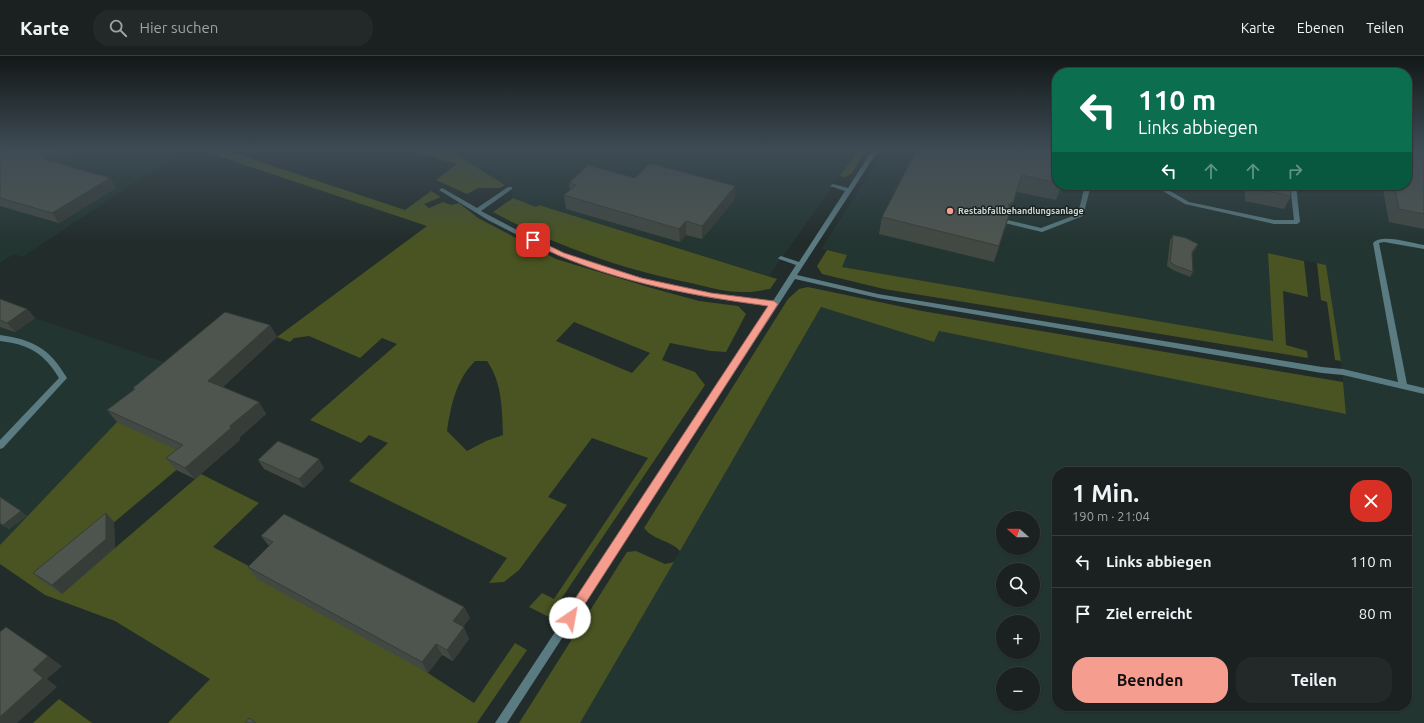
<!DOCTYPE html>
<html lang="de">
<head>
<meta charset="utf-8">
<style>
	:root { --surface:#1a2120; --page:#232929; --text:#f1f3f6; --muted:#9fa3a5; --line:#383e3e; --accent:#f59d8e }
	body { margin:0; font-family:Ubuntu,sans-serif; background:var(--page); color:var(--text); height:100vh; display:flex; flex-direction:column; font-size:15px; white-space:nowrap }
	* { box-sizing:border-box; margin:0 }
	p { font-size:13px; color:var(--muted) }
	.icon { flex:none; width:22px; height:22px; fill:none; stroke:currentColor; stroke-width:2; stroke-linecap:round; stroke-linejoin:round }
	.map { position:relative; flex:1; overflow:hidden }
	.details { position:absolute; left:1052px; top:411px; width:360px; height:244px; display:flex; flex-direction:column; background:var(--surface); border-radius:16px; box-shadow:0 1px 3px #0004,0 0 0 1px var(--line) }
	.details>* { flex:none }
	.top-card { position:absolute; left:1052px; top:12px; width:360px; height:122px; border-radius:16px; box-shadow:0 1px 3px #0004,0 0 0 1px var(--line); background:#0b6e4f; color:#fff; overflow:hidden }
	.needle { width:26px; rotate:290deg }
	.fabs { position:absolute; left:996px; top:455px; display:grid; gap:8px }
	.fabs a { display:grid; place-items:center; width:44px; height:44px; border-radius:50%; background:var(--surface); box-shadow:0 1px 3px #0004,0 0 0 1px var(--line); font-size:20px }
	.pin { position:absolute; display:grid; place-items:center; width:34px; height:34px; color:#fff; margin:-17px; border-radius:8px; box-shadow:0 2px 6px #0006 }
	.me { position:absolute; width:44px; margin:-22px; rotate:33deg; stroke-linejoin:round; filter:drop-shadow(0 0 3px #0008) }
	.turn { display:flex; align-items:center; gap:14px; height:84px; padding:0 20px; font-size:18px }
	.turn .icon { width:52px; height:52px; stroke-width:2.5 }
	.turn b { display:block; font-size:28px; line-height:34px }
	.lanes { display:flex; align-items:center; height:38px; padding:0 20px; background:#0003; justify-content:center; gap:20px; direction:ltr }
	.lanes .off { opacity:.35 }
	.round { display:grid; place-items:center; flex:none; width:42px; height:42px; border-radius:16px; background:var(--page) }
	.head { display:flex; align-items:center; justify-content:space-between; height:68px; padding:0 20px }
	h1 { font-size:24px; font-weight:600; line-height:30px }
	.cta { display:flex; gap:8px; margin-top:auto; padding:8px 20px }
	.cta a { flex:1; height:46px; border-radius:16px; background:var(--accent); color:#111; font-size:16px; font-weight:600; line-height:46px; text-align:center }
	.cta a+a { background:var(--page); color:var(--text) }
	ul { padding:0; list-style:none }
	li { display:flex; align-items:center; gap:12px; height:52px; padding:0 20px; border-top:1px solid var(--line) }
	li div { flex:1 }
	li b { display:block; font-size:15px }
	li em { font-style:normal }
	header { display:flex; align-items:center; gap:24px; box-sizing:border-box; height:56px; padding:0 20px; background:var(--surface); border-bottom:1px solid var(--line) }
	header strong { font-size:19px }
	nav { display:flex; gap:22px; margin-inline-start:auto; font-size:14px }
	.search { width:280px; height:36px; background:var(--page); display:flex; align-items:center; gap:10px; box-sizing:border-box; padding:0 14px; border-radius:16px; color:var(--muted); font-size:15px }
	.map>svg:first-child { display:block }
	.built { fill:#233531; fill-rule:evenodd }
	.green { fill:#495422; fill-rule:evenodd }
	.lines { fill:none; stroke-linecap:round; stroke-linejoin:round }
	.lane { fill:#597b81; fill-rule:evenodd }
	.wall { fill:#424943 }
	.shaded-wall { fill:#363c37 }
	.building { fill:#4d554e; stroke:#363c37 }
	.route { fill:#f59d8e; stroke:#9f665c }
	.poi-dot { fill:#f59d8e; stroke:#182220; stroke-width:1.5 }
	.labels { text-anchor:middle; stroke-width:3; stroke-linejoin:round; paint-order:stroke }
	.far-poi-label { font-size:9px; font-weight:bold; fill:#ced5d3; stroke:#182220; text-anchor:start }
</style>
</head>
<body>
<header>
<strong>Karte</strong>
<div class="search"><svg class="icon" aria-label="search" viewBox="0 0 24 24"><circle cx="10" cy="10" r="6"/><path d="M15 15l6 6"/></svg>Hier suchen</div>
<nav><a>Karte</a><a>Ebenen</a><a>Teilen</a></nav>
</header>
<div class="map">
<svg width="1424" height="667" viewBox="0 0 1424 667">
	<rect width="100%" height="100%" fill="#222c2a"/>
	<!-- built -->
	<g class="built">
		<path d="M0,93H185L22,201L14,198L0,207Z"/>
		<path d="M447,93H859L769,220L539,149L536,151L513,142L510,132L483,116Z"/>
		<path d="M886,93H1057V129H1407V93H1424V667H580L821,251L934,286L939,275L1346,357L1341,305L1326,209L1268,197L1273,285L841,211L846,199L821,193ZM1057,416H1407V650H1057ZM1003,462H1033V492H1003ZM1003,514H1033V544H1003ZM1003,566H1033V596H1003ZM1003,618H1033V648H1003Z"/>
		<path d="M0,250L181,312L144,345L117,366L0,489Z"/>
	</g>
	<!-- green -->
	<g class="green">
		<path d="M197,93H222L405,154L431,135L441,141L424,148L429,152L443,146L451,149L459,147L478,162L556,203L655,233L699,245L738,250L746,258L726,296L711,295L670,287L662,304L695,316L705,329L549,561L529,551L542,537L554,543L648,402L592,382L548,441L567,449L519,514L504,526L489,527L507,502L349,425L388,387L369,379L361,387L310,364L397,288L382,282L360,302L309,280L294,282L290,286L277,281L427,170ZM574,266L650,297L632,317L556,285ZM475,305H487C502,326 502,353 503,379L486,385L467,395L447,375C451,349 456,324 475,305Z"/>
		<path d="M406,93H447L505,129L500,132H478L467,138L436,124L457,108Z"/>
		<path d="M859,93H868L851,118L845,121L840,120Z"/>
		<path d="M513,142L536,151L539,149L777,223L770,233C762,234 754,236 746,236C728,237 708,231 691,227C622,213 555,190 493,156Z"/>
		<path d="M827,194L847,199L842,211L1273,285L1268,197L1304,205L1308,241L1283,235L1286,289L1307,295L1308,302L884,233L822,218L817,210Z"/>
		<path d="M1317,207L1326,209L1341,305L1335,304L1327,246L1321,244Z"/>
		<path d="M808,231L922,255L1343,326L1346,358L939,275L934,286L821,251L680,495C670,484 653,484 644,472L788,243L799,233Z"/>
		<path d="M117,366L218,379L43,526L115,492L201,418L259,447L213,491C303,538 390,591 474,647L515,587L527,594L477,667H168L210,623L115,565L45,539L0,508V489Z"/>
		<path d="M636,495L665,508L674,506L580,667H519L627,496Z"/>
		<path d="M59,643L92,667H33Z"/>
	</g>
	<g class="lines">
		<!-- lane -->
		<g class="lane">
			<path d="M873,93H879L797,219L878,238L1322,311L1343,313L1398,326L1373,187C1381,177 1412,187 1424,189V193L1384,186L1379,187L1407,328L1424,332V338L1343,319L1322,317L878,242L795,223L507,667H495L770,250L711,242L666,233L608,217L559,200L488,164L439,134L442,132L444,133L477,152L508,131H512V133L481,155L563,198L612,213L667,229L711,238L773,245L796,209L779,203L778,202L781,200L799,206L845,135L830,130L833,128L848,132Z"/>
			<path d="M1085,129H1091L1083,160L1042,176L1005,167L1004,166L1007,164L1041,172L1078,158Z"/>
			<path d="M1142,129H1153L1165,132L1189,146L1274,164H1294L1290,129H1296L1300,166L1297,168H1274L1185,148L1161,134Z"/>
			<path d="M0,279C34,284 49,292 67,322L3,392L0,393V384L59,322C44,297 28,288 0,285Z"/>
		</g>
	</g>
	<!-- wall -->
	<g class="wall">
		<path d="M0,93H87L60,108L110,122L116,132L59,167L0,150Z"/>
		<path d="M1057,93V129H1062L1056,144L1017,136L994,206L879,178L882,161Z"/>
		<path d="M1418,95L1424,96V173L1389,166L1382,129H1407Z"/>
		<path d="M635,122L735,143L702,183L686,179L680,186L566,153L564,139L570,134L569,127Z"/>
		<path d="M1245,129H1290L1291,140L1284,153L1245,145Z"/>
		<path d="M1173,179L1198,188L1196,193L1192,198L1193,216L1190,221L1173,214L1167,210L1170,184Z"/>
		<path d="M0,243L27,253L35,262L15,276L0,271Z"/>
		<path d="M270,269L277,281L223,331L259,346L266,358L239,382L240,384L195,423L176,414L166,402L177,394L117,366L107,354L134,334L133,332Z"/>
		<path d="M258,404L324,412L304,432L264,413Z"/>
		<path d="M0,441L27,460L9,473L0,468Z"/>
		<path d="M114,466L115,492L62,538L43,526L33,517Z"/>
		<path d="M261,480L464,551L470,562L463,571L469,583L453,605L442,599L428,617L257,523L248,511L269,490Z"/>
	</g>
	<!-- shaded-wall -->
	<g class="shaded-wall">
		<path d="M63,93H87L50,113L44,103Z"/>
		<path d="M110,122L116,132L59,167L52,157Z"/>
		<path d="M735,130V143L702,183V170Z"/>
		<path d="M1013,146L994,206L1008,163V149Z"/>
		<path d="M686,165V179L680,186L679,173Z"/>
		<path d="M1198,188L1196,193L1189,201L1192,196Z"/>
		<path d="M27,253L35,262L15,276L7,267Z"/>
		<path d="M270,269L277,281L216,337L208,325Z"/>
		<path d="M259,346L266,358L239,382L240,384L195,423L185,412L230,370Z"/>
		<path d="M319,403L324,412L304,432L299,423Z"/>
		<path d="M21,455L27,460L9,473L3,469Z"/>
		<path d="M106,457L114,466L115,492L62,538L52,529Z"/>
		<path d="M464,551L470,562L458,577L453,565Z"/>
		<path d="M464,571L469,583L453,605L447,594Z"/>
		<path d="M436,588L442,599L428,617L422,606Z"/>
		<path d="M48,600L62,610L47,623L57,631L17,667H0V661L33,614Z"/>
	</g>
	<!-- building -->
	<g class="building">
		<path d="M0,93H63L44,103L110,122L52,157L0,142Z"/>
		<path d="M917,93H1057V127L1022,119L1013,146L1008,149L1011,152L999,190L882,161Z"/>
		<path d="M1407,93H1418V95L1424,96V158L1399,153L1394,129H1407Z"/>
		<path d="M650,107L735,130L702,170L686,165L679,173L564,139L576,129L569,127L588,109L635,122Z"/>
		<path d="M1252,129H1290L1291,140L1253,132Z"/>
		<path d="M1173,179L1186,182L1198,188L1192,196L1193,216L1176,210L1170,206Z"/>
		<path d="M0,243L27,253L7,267L0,264Z"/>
		<path d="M225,256L270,269L208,325L259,346L230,370L231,372L185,412L166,402L183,389L107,354L135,333L133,332Z"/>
		<path d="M278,385L319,403L299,423L258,404Z"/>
		<path d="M0,441L21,455L3,469L0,467Z"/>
		<path d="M106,457V483L52,529L33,517Z"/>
		<path d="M284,458L464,551L453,565L464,571L447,594L436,588L422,606L248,511L273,486L261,480Z"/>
		<path d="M6,571L48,600L33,614L43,622L0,661V576Z"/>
		<path d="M249,662L256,667H245Z"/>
	</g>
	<!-- sky -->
	<linearGradient id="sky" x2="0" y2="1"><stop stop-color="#131817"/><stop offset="0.5" stop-color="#3e4b55"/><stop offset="1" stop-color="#3e4b55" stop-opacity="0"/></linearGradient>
	<rect width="1424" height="186" fill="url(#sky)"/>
	<!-- route -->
	<path class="route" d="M533,182L564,197L641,222L711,237L774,245L778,248L574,565L570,567L565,565L564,562L565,558L768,250C687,239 604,224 530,186V183Z"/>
	<!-- markers -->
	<circle class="poi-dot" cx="950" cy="155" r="4"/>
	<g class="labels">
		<!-- far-poi labels -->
		<g class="far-poi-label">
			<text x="958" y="158">Restabfallbehandlungsanlage</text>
		</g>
	</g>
</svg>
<div class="fabs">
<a><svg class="needle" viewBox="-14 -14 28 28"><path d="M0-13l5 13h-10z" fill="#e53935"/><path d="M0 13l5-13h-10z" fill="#9fa3a5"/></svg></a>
<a><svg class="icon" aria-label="search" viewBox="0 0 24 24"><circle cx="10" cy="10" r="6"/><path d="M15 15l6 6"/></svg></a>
<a>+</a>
<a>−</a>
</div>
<div class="pin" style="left:533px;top:184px;background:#d93025"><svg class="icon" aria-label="arrive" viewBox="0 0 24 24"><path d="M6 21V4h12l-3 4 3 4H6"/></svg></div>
<svg class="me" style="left:570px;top:562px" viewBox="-20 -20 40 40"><circle r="19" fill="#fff"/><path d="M0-13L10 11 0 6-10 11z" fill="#f59d8e"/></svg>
<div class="top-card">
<div class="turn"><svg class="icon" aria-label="left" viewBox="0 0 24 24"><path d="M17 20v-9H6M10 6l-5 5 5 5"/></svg><div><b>110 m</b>Links abbiegen</div></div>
<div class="lanes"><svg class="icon" aria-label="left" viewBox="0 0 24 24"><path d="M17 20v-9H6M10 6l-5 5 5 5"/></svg><svg class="icon off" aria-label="ahead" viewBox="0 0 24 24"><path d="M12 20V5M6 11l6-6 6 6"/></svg><svg class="icon off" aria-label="ahead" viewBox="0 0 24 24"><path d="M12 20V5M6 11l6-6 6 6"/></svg><svg class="icon off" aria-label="right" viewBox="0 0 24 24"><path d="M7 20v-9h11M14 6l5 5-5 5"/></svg></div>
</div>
<section class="details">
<div class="head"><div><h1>1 Min.</h1><p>190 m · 21:04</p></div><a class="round" style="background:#d93025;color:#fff"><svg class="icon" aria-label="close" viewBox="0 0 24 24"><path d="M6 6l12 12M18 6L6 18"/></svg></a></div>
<ul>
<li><svg class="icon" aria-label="left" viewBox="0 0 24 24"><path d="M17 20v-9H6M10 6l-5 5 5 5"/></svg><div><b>Links abbiegen</b></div><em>110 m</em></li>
<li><svg class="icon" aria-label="arrive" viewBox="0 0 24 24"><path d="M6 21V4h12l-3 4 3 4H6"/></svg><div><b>Ziel erreicht</b></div><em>80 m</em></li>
</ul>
<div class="cta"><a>Beenden</a><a>Teilen</a></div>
</section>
</div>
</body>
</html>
